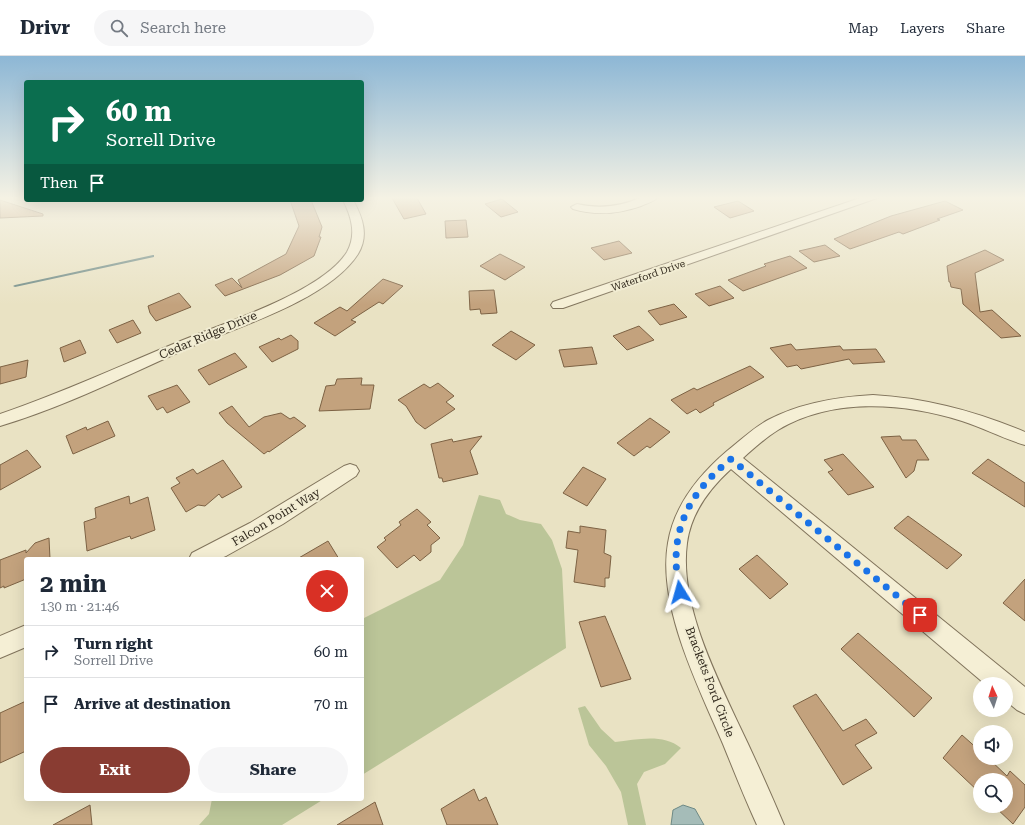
<!DOCTYPE html>
<html lang="en">
<head>
<meta charset="utf-8">
<style>
	:root { --surface:#fff; --page:#f6f6f7; --text:#1f2937; --muted:#747a83; --line:#e0e1e3; --accent:#893c32 }
	body { margin:0; font-family:"Roboto Serif",serif; background:var(--page); color:var(--text); height:100vh; display:flex; flex-direction:column; font-size:15px; white-space:nowrap }
	* { box-sizing:border-box; margin:0 }
	p { font-size:13px; color:var(--muted) }
	.icon { flex:none; width:22px; height:22px; fill:none; stroke:currentColor; stroke-width:2; stroke-linecap:round; stroke-linejoin:round }
	.map { position:relative; flex:1; overflow:hidden }
	.sheet { position:absolute; left:24px; top:501px; width:340px; height:244px; display:flex; flex-direction:column; background:var(--surface); border-radius:4px; box-shadow:0 4px 16px #0002 }
	.sheet>* { flex:none }
	.top-card { position:absolute; left:24px; top:24px; width:340px; height:122px; border-radius:4px; box-shadow:0 4px 16px #0002; background:#0b6e4f; color:#fff; overflow:hidden }
	.needle { width:26px; rotate:356deg }
	.fabs { position:absolute; left:973px; top:621px; display:grid; gap:8px }
	.fabs a { display:grid; place-items:center; width:40px; height:40px; border-radius:50%; background:var(--surface); box-shadow:0 4px 16px #0002; font-size:20px }
	.pin { position:absolute; display:grid; place-items:center; width:34px; height:34px; color:#fff; margin:-17px; border-radius:8px; box-shadow:0 2px 6px #0006 }
	.me { position:absolute; width:44px; margin:-22px; rotate:352deg; stroke-linejoin:round; filter:drop-shadow(0 0 3px #0008) }
	.turn { display:flex; align-items:center; gap:14px; height:84px; padding:0 16px; font-size:18px }
	.turn .icon { width:52px; height:52px; stroke-width:2.5 }
	.turn b { display:block; font-size:28px; line-height:34px }
	.then { display:flex; align-items:center; height:38px; padding:0 16px; background:#0003; gap:8px; font-size:15px }
	.round { display:grid; place-items:center; flex:none; width:42px; height:42px; border-radius:21px; background:var(--page) }
	.head { display:flex; align-items:center; justify-content:space-between; height:68px; padding:0 16px }
	h1 { font-size:24px; font-weight:700; line-height:30px }
	.action { display:flex; gap:8px; margin-top:auto; padding:8px 16px }
	.action a { flex:1; height:46px; border-radius:24px; background:var(--accent); color:#fff; font-size:16px; font-weight:700; line-height:46px; text-align:center }
	.action a+a { background:var(--page); color:var(--text) }
	ul { padding:0; list-style:none }
	li { display:flex; align-items:center; gap:12px; height:52px; padding:0 16px; border-top:1px solid var(--line) }
	li div { flex:1 }
	li b { display:block; font-size:15px }
	li em { font-style:normal }
	header { display:flex; align-items:center; gap:24px; box-sizing:border-box; height:56px; padding:0 20px; background:var(--surface); border-bottom:1px solid var(--line) }
	header strong { font-size:19px }
	nav { display:flex; gap:22px; margin-inline-start:auto; font-size:14px }
	.search { width:280px; height:36px; background:var(--page); display:flex; align-items:center; gap:10px; box-sizing:border-box; padding:0 14px; border-radius:22px; color:var(--muted); font-size:15px }
	.map>svg:first-child { display:block }
	.green { fill:#bbc598 }
	.water { fill:#a5bcb8; stroke:#6d8985 }
	.lines { fill:none; stroke-linecap:round; stroke-linejoin:round }
	.stream { fill:#6d8985; fill-rule:evenodd }
	.building { fill:#c3a27d; stroke:#7d6244 }
	.minor-casing { stroke:#81745c; stroke-width:2 }
	.minor { fill:#f5efd5; fill-rule:evenodd }
	.route { stroke:#1a73e8; stroke-width:7; stroke-dasharray:0 12.6 }
	.labels { text-anchor:middle; stroke-width:4; stroke-linejoin:round; paint-order:stroke }
	.far-street-label { font-size:10px; fill:#322a1e; stroke:#f1ecd2 }
	.street-label { font-size:12px; fill:#322a1e; stroke:#f1ecd2 }
</style>
</head>
<body>
<header>
<strong>Drivr</strong>
<div class="search"><svg class="icon" aria-label="search" viewBox="0 0 24 24"><circle cx="10" cy="10" r="6"/><path d="M15 15l6 6"/></svg>Search here</div>
<nav><a>Map</a><a>Layers</a><a>Share</a></nav>
</header>
<div class="map">
<svg width="1025" height="769" viewBox="0 0 1025 769">
	<rect width="100%" height="100%" fill="#e9e2c3"/>
	<!-- green -->
	<g class="green">
		<path d="M479,439L500,444L506,458L520,464L541,468L552,484L562,513L566,592L362,719V563L440,524L463,489Z"/>
		<path d="M585,650L601,673L615,686C637,684 662,677 681,692L665,708L644,716L637,728L646,769H628L621,736L606,710L589,689L578,652Z"/>
		<path d="M212,743H324L282,769H199L209,758Z"/>
	</g>
	<!-- water -->
	<path class="water" d="M683,749L695,753L704,769H671L673,754Z"/>
	<g class="lines">
		<!-- stream -->
		<path class="stream" d="M153,199H154V201L15,231L13,230L15,229Z"/>
	</g>
	<!-- building -->
	<g class="building">
		<path d="M392,142H417L426,158L404,163Z"/>
		<path d="M502,143L518,156L501,161L485,148Z"/>
		<path d="M0,144L43,158V160L0,162Z"/>
		<path d="M290,144H311L322,171L319,181H321L314,200L280,219L225,240L215,229L232,222L242,232L238,224L286,198L299,170Z"/>
		<path d="M738,145L754,155L730,162L714,151Z"/>
		<path d="M945,145L963,154L937,163L940,164L903,178L899,176L850,193L834,183L891,160Z"/>
		<path d="M466,164L468,181L446,182L445,165Z"/>
		<path d="M619,185L632,197L604,204L591,192Z"/>
		<path d="M825,189L840,200L814,206L799,195Z"/>
		<path d="M985,194L1004,204L975,217L980,256L992,254L1021,280L1001,282L963,248L961,233L951,231L950,226H949L947,210Z"/>
		<path d="M500,198L525,211L505,224L480,210Z"/>
		<path d="M790,200L807,212L743,235L728,224L766,210L764,208Z"/>
		<path d="M383,223L403,230L383,248L379,246L351,264L356,266L335,280L314,267L340,251L347,255Z"/>
		<path d="M720,230L734,242L709,250L695,238Z"/>
		<path d="M494,234L497,257L481,258L480,253L470,254L469,235Z"/>
		<path d="M179,237L191,251L156,265L150,257L148,250Z"/>
		<path d="M674,248L687,261L660,269L648,255Z"/>
		<path d="M133,264L141,277L117,287L109,274Z"/>
		<path d="M639,270L654,284L627,294L613,280Z"/>
		<path d="M511,275L535,289L516,304L492,289Z"/>
		<path d="M291,279L298,285V293L272,306L259,291L279,282L281,284Z"/>
		<path d="M80,284L86,297L64,306L60,292Z"/>
		<path d="M791,288L796,294L840,290L843,294L876,293L885,306L853,308L849,303L801,313L797,309L787,311L770,292Z"/>
		<path d="M592,291L597,308L564,311L559,294Z"/>
		<path d="M235,297L247,311L209,329L198,314Z"/>
		<path d="M28,304L26,321L0,328V311Z"/>
		<path d="M750,310L764,321L713,347L714,349L700,357L696,353L687,358L671,344L694,332L697,334Z"/>
		<path d="M362,322L361,329H374L370,353L319,355L326,330L335,329L337,323Z"/>
		<path d="M438,327L454,340L446,346L455,353L425,373L416,366L406,350L398,344L424,328L430,332Z"/>
		<path d="M177,329L190,346L167,357L163,351L157,354L148,340Z"/>
		<path d="M232,350L249,371L264,361L281,357L290,363L294,361L306,370L269,396L268,395L264,398L227,367L219,357Z"/>
		<path d="M650,362L670,376L650,392L647,390L634,400L617,387Z"/>
		<path d="M108,365L115,380L73,398L66,380L86,371L87,374Z"/>
		<path d="M482,380L470,395L478,418L443,426L442,422H439L431,388L452,383L453,386Z"/>
		<path d="M900,380L902,384H916L929,404H917L914,415L906,422L881,381Z"/>
		<path d="M27,394L41,411L0,434V409Z"/>
		<path d="M843,398L874,431L848,439L828,416L833,414L824,404Z"/>
		<path d="M988,403L1025,427V451L972,417Z"/>
		<path d="M223,404L242,431L222,442L219,438L205,450L198,449L186,456L171,432L180,427L176,422L193,413L197,418Z"/>
		<path d="M583,411L606,423L587,450L563,437Z"/>
		<path d="M129,440L130,448L148,441L155,474L131,483L130,480L87,495L84,466L96,462L95,452Z"/>
		<path d="M417,453L431,466L427,469L440,482L431,489V496L420,505L414,499L397,512L377,491L386,484L384,482L401,469L399,466Z"/>
		<path d="M908,460L962,499L947,513L894,472Z"/>
		<path d="M580,470L606,474L604,497L611,500L609,522H605V531L574,526L578,494L566,492L568,475L580,477Z"/>
		<path d="M49,482L50,503H26V523L4,532V530L0,532V504L26,494V497L35,487Z"/>
		<path d="M328,485L339,503H297Z"/>
		<path d="M757,499L788,528L770,543L739,513Z"/>
		<path d="M1025,523V565L1003,547Z"/>
		<path d="M605,560L631,623L601,631L579,566Z"/>
		<path d="M858,577L932,642L914,661L841,593Z"/>
		<path d="M816,638L843,675L866,663L877,677L855,689L872,712L843,729L793,650Z"/>
		<path d="M26,645V695L0,707V657Z"/>
		<path d="M962,679L980,695V702H988L1007,720L1010,715L1025,729V751L1013,768L994,750H1006V724H980V737L943,702Z"/>
		<path d="M474,733L479,745L486,741L498,769H447L441,753Z"/>
		<path d="M375,746L383,769H337Z"/>
		<path d="M90,749L92,769H53Z"/>
	</g>
	<g class="lines">
		<!-- minor casing -->
		<g class="minor-casing">
			<g id="minor">
				<path d="M642,141H658C654,146 647,147 641,150C618,158 597,160 573,153L571,151L577,148C600,153 620,151 642,141Z"/>
				<path d="M863,141H880L563,252H553L551,249L553,246Z"/>
				<path d="M343,144H353C363,162 369,180 358,198C329,243 241,270 193,290C129,318 67,350 0,370V358C62,337 122,309 183,284C226,266 322,236 347,196C357,178 351,160 343,144Z"/>
				<path d="M873,339C926,342 975,355 1025,376V389C1004,383 984,372 962,365C904,347 833,341 778,374C765,382 754,392 743,402L1025,631V658L1017,654L1006,645V628H985L731,413C709,433 691,457 687,487C679,547 715,617 739,669C755,702 770,736 784,769H757C745,743 734,715 723,688C699,632 657,550 668,487C674,449 699,419 727,395C740,385 753,372 768,364C800,347 837,341 873,339Z"/>
				<path d="M350,408L356,410L359,415L356,420L283,468L226,500L219,503H189L192,497L250,467L344,410Z"/>
				<path d="M26,569V591L0,602V580Z"/>
			</g>
		</g>
		<!-- minor -->
		<use href="#minor" class="minor"/>
	</g>
	<!-- sky -->
	<linearGradient id="sky" x2="0" y2="1"><stop stop-color="#8db7d5"/><stop offset="0.57" stop-color="#f5f2e4"/><stop offset="1" stop-color="#f5f2e4" stop-opacity="0"/></linearGradient>
	<rect width="1025" height="249" fill="url(#sky)"/>
	<g class="lines">
		<!-- route -->
		<path class="route" d="M680,536C667,479 687,438 731,403L920,559"/>
	</g>
	<g class="labels">
		<!-- far-street labels -->
		<g class="far-street-label">
			<text transform="translate(648 219) rotate(-19)" y="4">Waterford Drive</text>
		</g>
		<!-- street labels -->
		<g class="street-label">
			<text transform="translate(208 279) rotate(-23)" y="4">Cedar Ridge Drive</text>
			<text transform="translate(276 461) rotate(-31)" y="4">Falcon Point Way</text>
			<text transform="translate(710 626) rotate(69)" y="4">Brackets Ford Circle</text>
		</g>
	</g>
</svg>
<div class="fabs">
<a><svg class="needle" viewBox="-14 -14 28 28"><path d="M0-13l5 13h-10z" fill="#e53935"/><path d="M0 13l5-13h-10z" fill="#747a83"/></svg></a>
<a><svg class="icon" aria-label="sound" viewBox="0 0 24 24"><path d="M4 9h4l5-4v14l-5-4H4zM17 9q2 3 0 6"/></svg></a>
<a><svg class="icon" aria-label="search" viewBox="0 0 24 24"><circle cx="10" cy="10" r="6"/><path d="M15 15l6 6"/></svg></a>
</div>
<div class="pin" style="left:920px;top:559px;background:#d93025"><svg class="icon" aria-label="arrive" viewBox="0 0 24 24"><path d="M6 21V4h12l-3 4 3 4H6"/></svg></div>
<svg class="me" style="left:680px;top:536px" viewBox="-20 -20 40 40"><path d="M0-17L14 15 0 8-14 15z" fill="#1a73e8" stroke="#fff" stroke-width="4"/></svg>
<div class="top-card">
<div class="turn"><svg class="icon" aria-label="right" viewBox="0 0 24 24"><path d="M7 20v-9h11M14 6l5 5-5 5"/></svg><div><b>60 m</b>Sorrell Drive</div></div>
<div class="then">Then<svg class="icon" aria-label="arrive" viewBox="0 0 24 24"><path d="M6 21V4h12l-3 4 3 4H6"/></svg></div>
</div>
<section class="sheet">
<div class="head"><div><h1>2 min</h1><p>130 m · 21:46</p></div><a class="round" style="background:#d93025;color:#fff"><svg class="icon" aria-label="close" viewBox="0 0 24 24"><path d="M6 6l12 12M18 6L6 18"/></svg></a></div>
<ul>
<li><svg class="icon" aria-label="right" viewBox="0 0 24 24"><path d="M7 20v-9h11M14 6l5 5-5 5"/></svg><div><b>Turn right</b><p>Sorrell Drive</p></div><em>60 m</em></li>
<li><svg class="icon" aria-label="arrive" viewBox="0 0 24 24"><path d="M6 21V4h12l-3 4 3 4H6"/></svg><div><b>Arrive at destination</b></div><em>70 m</em></li>
</ul>
<div class="action"><a>Exit</a><a>Share</a></div>
</section>
</div>
</body>
</html>
